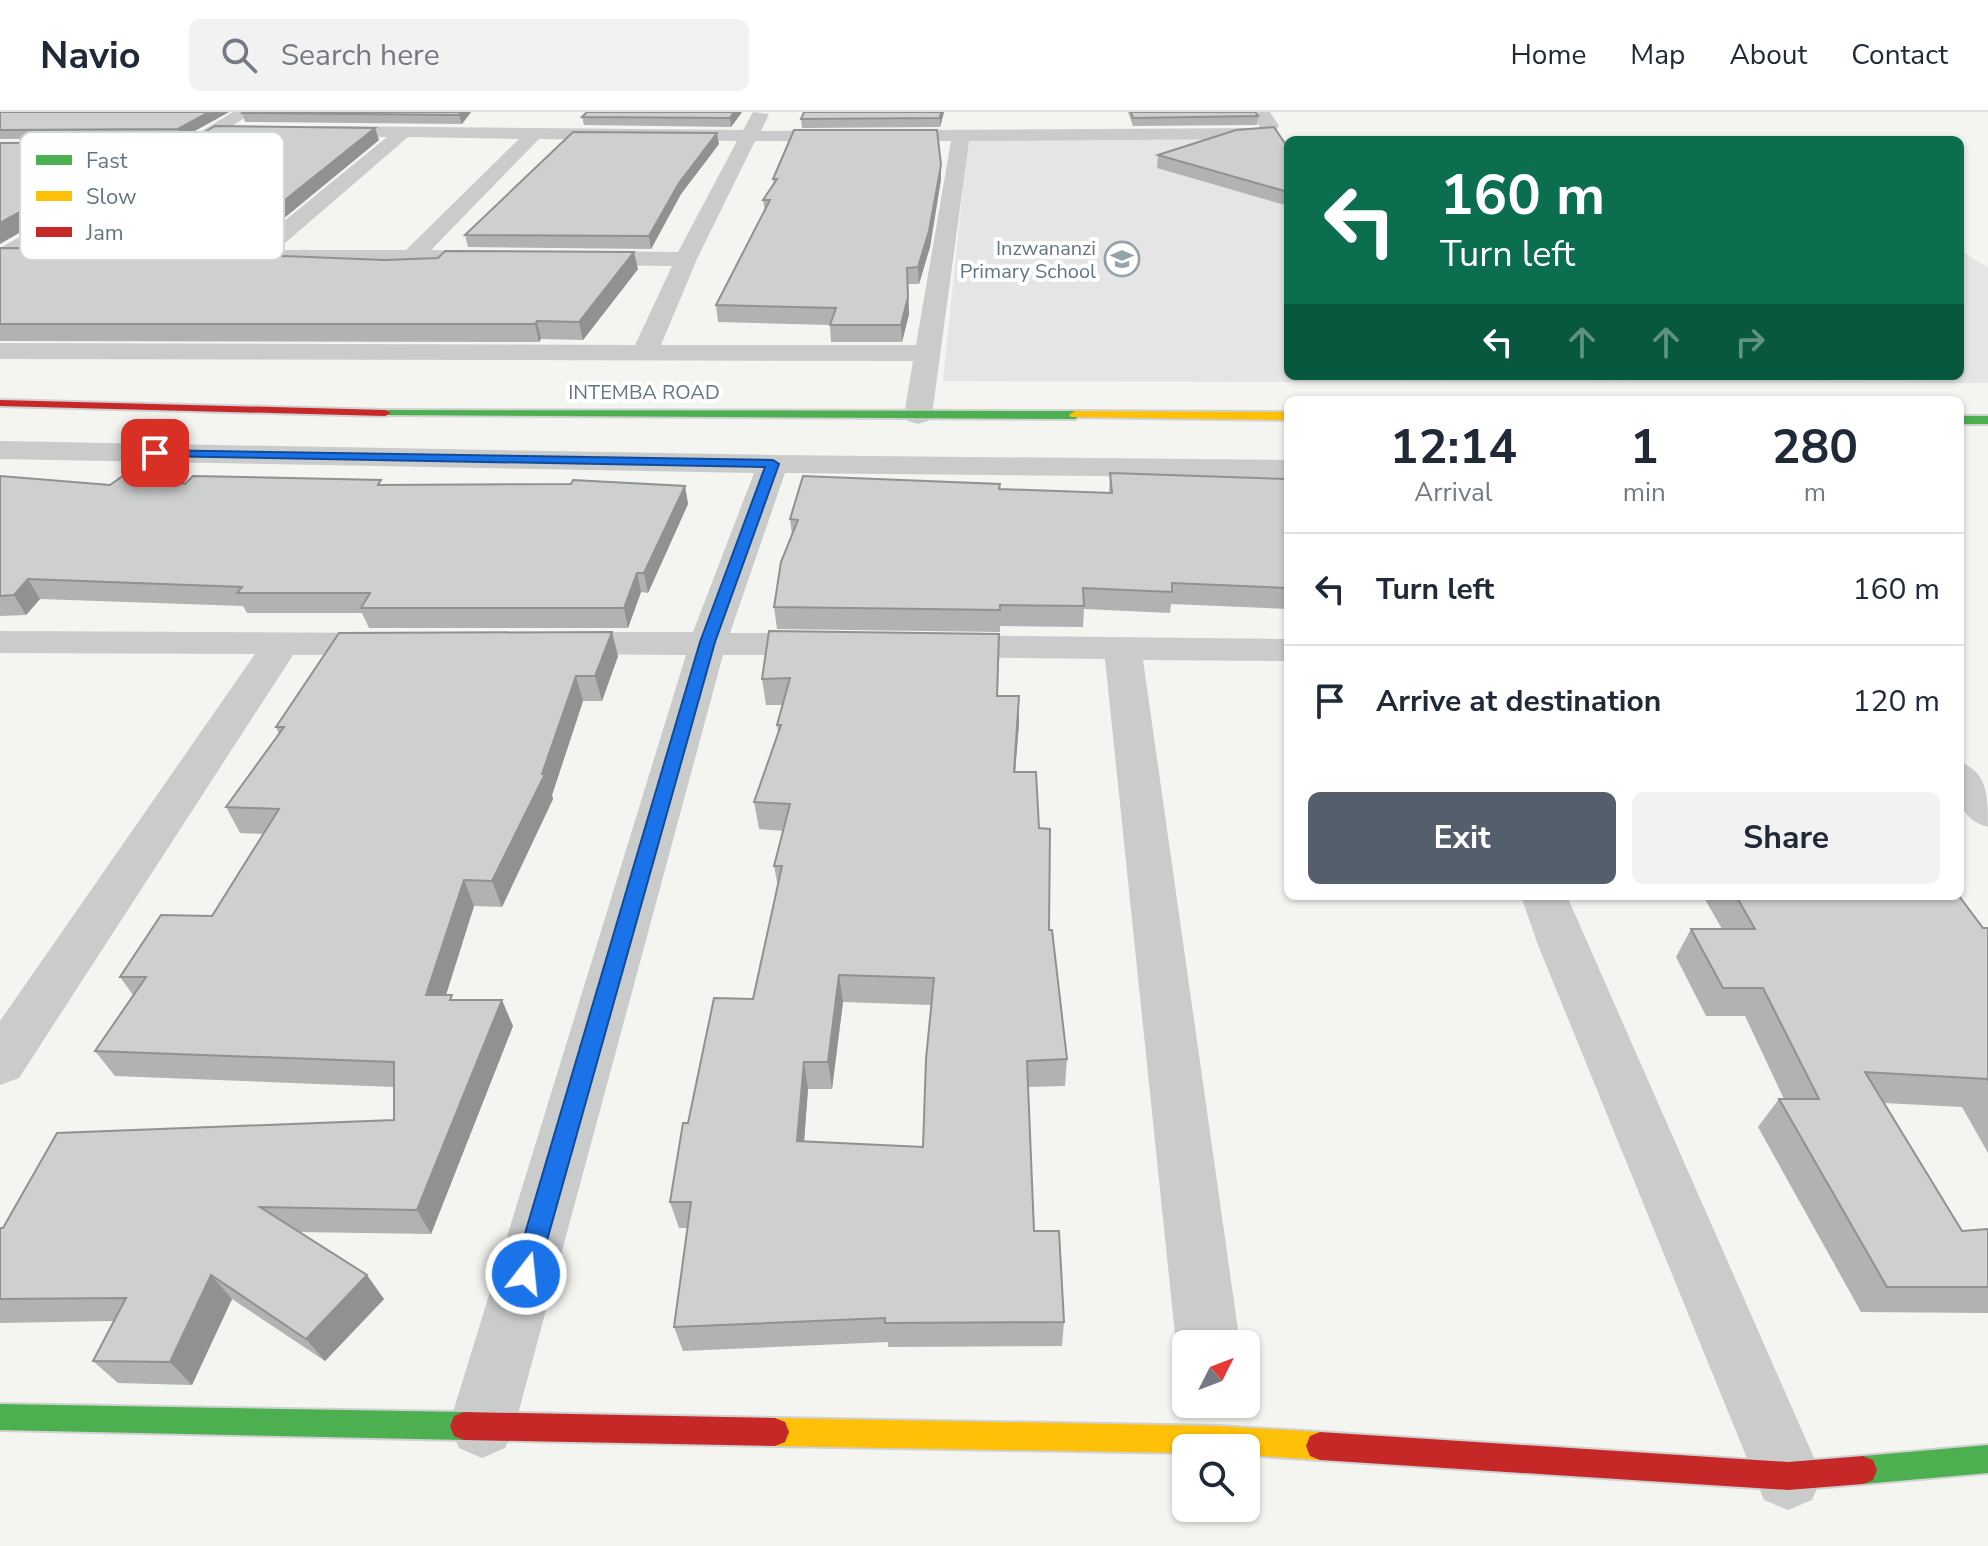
<!DOCTYPE html>
<html lang="en">
<head>
<meta charset="utf-8">
<style>
	:root { --surface:#fff; --page:#f2f2f3; --text:#1f2937; --muted:#747a83; --line:#e0e1e3; --accent:#545f6b }
	body { margin:0; font-family:"Nunito Sans",sans-serif; background:var(--page); color:var(--text); height:100vh; display:flex; flex-direction:column; font-size:30px; white-space:nowrap }
	* { box-sizing:border-box; margin:0 }
	p { font-size:26px; color:var(--muted) }
	.icon { flex:none; width:44px; height:44px; fill:none; stroke:currentColor; stroke-width:2; stroke-linecap:round; stroke-linejoin:round }
	.map { position:relative; flex:1; overflow:hidden }
	.side { position:absolute; left:1284px; top:284px; width:680px; height:504px; display:flex; flex-direction:column; background:var(--surface); border-radius:12px; box-shadow:0 2px 6px #0004 }
	.side>* { flex:none }
	.hud { position:absolute; left:1284px; top:24px; width:680px; height:244px; border-radius:12px; box-shadow:0 2px 6px #0004; background:#0b6e4f; color:#fff; overflow:hidden }
	.needle { width:52px; rotate:48deg }
	.tools { position:absolute; left:1172px; top:1218px; display:grid; gap:16px }
	.tools a { display:grid; place-items:center; width:88px; height:88px; border-radius:12px; background:var(--surface); box-shadow:0 2px 6px #0004; font-size:40px }
	.pin { position:absolute; display:grid; place-items:center; width:68px; height:68px; color:#fff; margin:-34px; border-radius:16px; box-shadow:0 4px 12px #0006 }
	.me { position:absolute; width:88px; margin:-44px; rotate:16deg; stroke-linejoin:round; filter:drop-shadow(0 0 6px #0008) }
	.turn { display:flex; align-items:center; gap:28px; height:168px; padding:0 24px; font-size:36px }
	.turn .icon { width:104px; height:104px; stroke-width:2.5 }
	.turn b { display:block; font-size:56px; line-height:68px }
	.lanes { display:flex; align-items:center; height:76px; padding:0 24px; background:#0003; justify-content:center; gap:40px; direction:ltr }
	.lanes .off { opacity:.35 }
	.eta { display:flex; justify-content:space-evenly; align-items:center; height:136px; text-align:center }
	.eta b { font-size:48px; font-weight:700; line-height:56px }
	.primary-button { display:flex; gap:16px; margin-top:auto; padding:16px 24px }
	.primary-button a { flex:1; height:92px; border-radius:12px; background:var(--accent); color:#fff; font-size:32px; font-weight:700; line-height:92px; text-align:center }
	.primary-button a+a { background:var(--page); color:var(--text) }
	ul { padding:0; list-style:none }
	li { display:flex; align-items:center; gap:24px; height:112px; padding:0 24px; border-top:2px solid var(--line) }
	li div { flex:1 }
	li b { display:block; font-size:30px }
	li em { font-style:normal }
	header { display:flex; align-items:center; gap:48px; box-sizing:border-box; height:112px; padding:0 40px; background:var(--surface); border-bottom:2px solid var(--line) }
	header strong { font-size:38px }
	nav { display:flex; gap:44px; margin-inline-start:auto; font-size:28px }
	.search { width:560px; height:72px; background:var(--page); display:flex; align-items:center; gap:20px; box-sizing:border-box; padding:0 28px; border-radius:12px; color:var(--muted); font-size:30px }
	.map>svg:first-child { display:block }
	.built { fill:#e4e5e4 }
	.lines { fill:none; stroke-linecap:round; stroke-linejoin:round }
	.fast-casing { stroke:#d0d1d1; stroke-width:4 }
	.slow-casing { stroke:#d0d1d1; stroke-width:4 }
	.jam-casing { stroke:#d0d1d1; stroke-width:4 }
	.street { fill:#cacccc; fill-rule:evenodd }
	.fast { fill:#4caf50; fill-rule:evenodd }
	.slow { fill:#ffc107; fill-rule:evenodd }
	.jam { fill:#c62828; fill-rule:evenodd }
	.wall { fill:#b1b2b2; fill-rule:evenodd }
	.shaded-wall { fill:#909191 }
	.building { fill:#cecfcf; stroke:#909191; stroke-width:2; fill-rule:evenodd }
	.route { fill:#1a73e8; stroke:#114b97; stroke-width:2 }
	.labels { text-anchor:middle; stroke-width:8; stroke-linejoin:round; paint-order:stroke }
	.far-poi-label { font-size:20px; fill:#627683; stroke:#fff; text-anchor:end }
	.far-street-label { font-size:20px; fill:#627683; stroke:#fff }
	.key { fill:#fff; stroke:#d0d6da; stroke-width:2 }
	.key-label { font-size:22px; fill:#627683 }
</style>
</head>
<body>
<header>
<strong>Navio</strong>
<div class="search"><svg class="icon" aria-label="search" viewBox="0 0 24 24"><circle cx="10" cy="10" r="6"/><path d="M15 15l6 6"/></svg>Search here</div>
<nav><a>Home</a><a>Map</a><a>About</a><a>Contact</a></nav>
</header>
<div class="map">
<svg width="1988" height="1434" viewBox="0 0 1988 1434">
	<rect width="100%" height="100%" fill="#f4f4f1"/>
	<!-- built -->
	<path class="built" d="M968,26L1340,28H1288V264H1960V138L1988,156V271L943,269Z"/>
	<g class="lines">
		<!-- fast casing -->
		<g class="fast-casing">
			<g id="fast">
				<path d="M385,298L1075,299L1081,303L1075,307L381,303L379,301Z"/>
				<rect x="1960" y="304" width="28" height="8"/>
				<path d="M0,1292L464,1300L474,1304L478,1314L474,1324L464,1328L0,1318Z"/>
				<path d="M1988,1333V1361L1863,1372L1853,1368L1849,1358L1853,1348L1863,1344Z"/>
			</g>
		</g>
		<!-- slow casing -->
		<g class="slow-casing">
			<g id="slow">
				<path d="M1075,299L1288,300V308L1071,305L1069,303Z"/>
				<path d="M775,1306L1219,1314L1320,1320L1330,1324L1334,1334L1330,1344L1320,1348L1246,1343V1336H1186V1341L775,1334L765,1330L761,1320L765,1310Z"/>
			</g>
		</g>
		<!-- jam casing -->
		<g class="jam-casing">
			<g id="jam">
				<path d="M0,288L385,298L391,301L385,304L0,294Z"/>
				<path d="M464,1300L775,1306L785,1310L789,1320L785,1330L775,1334L464,1328L454,1324L450,1314L454,1304Z"/>
				<path d="M1320,1320L1788,1350L1863,1344L1873,1348L1877,1358L1873,1368L1863,1372L1788,1378L1320,1348L1310,1344L1306,1334L1310,1324Z"/>
			</g>
		</g>
		<!-- street -->
		<g class="street">
			<path d="M233,0H254L177,48H163L161,44Z"/>
			<path d="M753,0L769,2L761,19L1260,16L1252,0H1270L1279,14L1272,24L1254,27L969,29L932,303L928,309L918,312L908,309L904,303L913,249L0,247V231L635,233L672,154L577,153L569,151L566,146L569,141L577,139L678,140L737,29L539,27L431,138L508,140L511,145L508,150L500,152L165,151L157,149L154,144L157,139L165,137H250L387,25L312,23L309,19L312,15L318,14L743,18ZM408,25L519,27L406,138H277ZM755,29H951L916,233H661L697,147Z"/>
			<path d="M91,85L101,91L98,95L0,153V136Z"/>
			<path d="M0,329L773,343L1288,348V366L785,361L730,521H826L839,524L845,532L839,540L826,543H723L515,1313L505,1336L482,1346L459,1336L449,1313L686,543L554,542L541,539L535,531L541,523L554,520H693L754,361L0,347Z"/>
			<path d="M0,519L390,521L403,524L409,532L403,540L390,543H293L19,966L0,973V909L255,542L0,541Z"/>
			<path d="M938,523L1288,527V549L1143,548L1240,1232H1186V1254L1176,1232L1105,547L938,545L925,542L919,534L925,526Z"/>
			<path d="M1960,650C1988,660 1988,685 1988,715C1953,705 1960,680 1960,650Z"/>
			<path d="M1521,784H1567L1822,1364L1812,1388L1788,1398L1764,1388L1538,833Z"/>
		</g>
		<!-- fast -->
		<use href="#fast" class="fast"/>
		<!-- slow -->
		<use href="#slow" class="slow"/>
		<!-- jam -->
		<use href="#jam" class="jam"/>
	</g>
	<!-- wall -->
	<g class="wall">
		<path d="M0,0H229L182,26L0,27Z"/>
		<path d="M471,0L462,12L245,10L242,1Z"/>
		<path d="M587,0H742L731,15L584,13L582,5Z"/>
		<path d="M804,0H944L940,15L802,16L801,7Z"/>
		<path d="M1128,0H1255L1258,4L1257,13L1133,14Z"/>
		<path d="M375,16L379,28L250,134L44,132L37,118Z"/>
		<path d="M719,32L681,82L651,137L468,135L465,123Z"/>
		<path d="M1288,36V94L1157,56L1158,43Z"/>
		<path d="M941,53V67L930,135L919,172H908L909,202L902,230H831L830,213L718,210L716,193L765,99L763,88L774,72L773,67Z"/>
		<path d="M0,136L227,146L638,157L583,228L541,227L539,230L0,229Z"/>
		<path d="M1110,361L1288,367V497L1171,492L1170,501L1084,497L1083,515L1000,514V520L777,517L774,495L792,423L790,407L1000,372V377L1109,381Z"/>
		<path d="M0,364L110,373L185,372L685,374L688,392L648,481L641,480L628,516H369L362,501H247L243,494L40,487L26,503L0,504Z"/>
		<path d="M999,522L998,584L1019,611L1015,660L1039,716L1049,818L1067,947L1065,974L1028,975L1034,1119L1064,1210L1062,1234L888,1235V1230L683,1239L674,1215L688,1116H679L670,1090L688,1011L753,887L778,775L774,754L783,719L759,717L754,690L778,621L777,613L782,593H766L762,567ZM843,890L931,893L923,1035L804,1030L808,977H832Z"/>
		<path d="M618,544L602,589H583L552,683L553,687L502,795L474,794L446,883L454,888L513,914L431,1122L299,1120L384,1187L325,1249L232,1187L192,1273L118,1271L93,1249L113,1209L0,1211V1116L394,1008V975L115,964L95,939L133,883L120,865L212,804L263,722L240,721L226,695L279,622L276,615Z"/>
		<path d="M1703,784H1959L1983,816H1988V1041L1962,995L1884,991L1962,1119L1988,1117V1201L1861,1200L1758,1015L1779,987H1784L1745,904H1706L1676,845L1691,817H1722Z"/>
	</g>
	<!-- shaded-wall -->
	<g class="shaded-wall">
		<path d="M209,0H229L182,26L178,17Z"/>
		<path d="M462,0H471L462,12L459,3Z"/>
		<path d="M734,0H742L731,15L730,6Z"/>
		<path d="M941,0H944L940,15V6Z"/>
		<path d="M375,16L379,28L250,134L245,120Z"/>
		<path d="M717,21L719,32L681,82L651,137L649,124L679,71Z"/>
		<path d="M147,30L153,44L0,132V111Z"/>
		<path d="M941,53V67L930,135L919,172L918,155Z"/>
		<path d="M223,137L230,154L211,146Z"/>
		<path d="M634,140L638,157L583,228L579,210Z"/>
		<path d="M907,156L909,202L902,230L901,213Z"/>
		<path d="M537,209L541,227L539,230L535,212Z"/>
		<path d="M685,374L688,392L648,481L644,461Z"/>
		<path d="M637,461L641,480L628,516L624,496Z"/>
		<path d="M28,467L40,487L26,503L14,483Z"/>
		<path d="M612,520L618,544L602,589L595,564Z"/>
		<path d="M576,564L583,589L552,683L553,687L502,795L492,769L542,662Z"/>
		<path d="M1019,584V611L1013,687L1014,660Z"/>
		<path d="M464,768L474,794L438,908L426,883Z"/>
		<path d="M839,863L843,890L832,977L828,950Z"/>
		<path d="M502,888L513,914L431,1122L417,1098Z"/>
		<path d="M804,950L808,977L802,1056L797,1029Z"/>
		<path d="M211,1163L232,1187L192,1273L170,1250Z"/>
		<path d="M367,1163L384,1187L325,1249L306,1227Z"/>
	</g>
	<!-- building -->
	<g class="building">
		<path d="M0,0H209L178,17L0,18Z"/>
		<path d="M243,0H462L459,3L242,1Z"/>
		<path d="M587,0H734L730,6L582,5Z"/>
		<path d="M804,0H941L940,6L801,7Z"/>
		<path d="M1131,0H1255L1258,4L1133,6Z"/>
		<path d="M215,14L375,16L245,120L37,118Z"/>
		<path d="M1274,15L1288,36V80L1158,43L1236,18Z"/>
		<path d="M794,18H937L941,53L929,119L918,155L907,156L908,185L901,213H830L836,196L716,193L770,88H763L777,67H773Z"/>
		<path d="M573,20L717,21L679,71L649,124L465,123Z"/>
		<path d="M147,30L0,111V31Z"/>
		<path d="M0,136L223,137L211,146L284,144L384,148L438,146L445,139L634,140L579,210L537,209L535,212H0Z"/>
		<path d="M1110,361L1288,367V476L1172,471V480L1083,476L1084,494L1000,493V498L774,495L781,450L798,408L790,407L803,364L1000,372L999,377L1112,381Z"/>
		<path d="M124,363L185,372L193,364L381,368L378,373L571,372L573,368L685,374L644,461H637L624,496H361L370,481H237L242,475L28,467L14,483L0,484V364L110,373Z"/>
		<path d="M769,519L999,522L997,584H1019L1014,660H1036L1039,716L1050,717L1049,818H1052L1067,947L1027,949L1034,1119H1059L1064,1210L885,1211V1206L674,1215L691,1090H670L683,1011H688L714,886L753,887L782,754H774L790,692L754,690L781,613H777L790,566L762,567ZM839,863L934,866L926,947L923,1035L797,1029L804,950H828Z"/>
		<path d="M612,520L595,564H576L542,662H545L492,769L464,768L426,883H452L450,888H502L417,1098L260,1095L367,1163L306,1227L211,1163L170,1250L93,1249L126,1186L0,1187V1116H3L57,1021L394,1008V950L95,939L146,865H120L161,803L212,804L279,697L226,695L284,615H276L339,521Z"/>
		<path d="M1736,784H1959L1983,816H1988V968L1987,967L1865,960L1962,1119L1988,1117V1175H1887L1779,987H1819L1763,876H1723L1691,817H1755Z"/>
	</g>
	<!-- route -->
	<path class="route" d="M150,338L773,348L779,352L715,530L535,1171L526,1174L517,1171L513,1162L700,530L765,355L155,344L150,343Z"/>
	<!-- icons -->
	<defs>
		<g id="school-ring" transform="scale(1.8)"><circle r="9.5" fill="#fff" stroke="#95a2aa" stroke-width="1.5"/><path d="M0-5L7-2L0 1L-7-2ZM-4 1L0 2.5L4 1V4Q0 6-4 4Z" fill="#95a2aa"/></g>
	</defs>
	<g fill-rule="evenodd">
		<use href="#school-ring" x="1122" y="147"/>
	</g>
	<g class="labels">
		<!-- far-poi labels -->
		<g class="far-poi-label">
			<text x="1096" y="143">Inzwananzi<tspan x="1096" dy="23">Primary School</tspan></text>
		</g>
		<!-- far-street labels -->
		<g class="far-street-label">
			<text x="644" y="287">INTEMBA ROAD</text>
		</g>
	</g>
	<!-- legend -->
	<rect x="20" y="20" width="264" height="128" rx="12" class="key"/>
	<rect x="36" y="43" width="36" height="10" fill="#4caf50"/>
	<rect x="36" y="79" width="36" height="10" fill="#ffc107"/>
	<rect x="36" y="115" width="36" height="10" fill="#c62828"/>
	<g class="key-label">
		<text x="86" y="56">Fast</text>
		<text x="86" y="92">Slow</text>
		<text x="86" y="128">Jam</text>
	</g>
</svg>
<div class="tools">
<a><svg class="needle" viewBox="-14 -14 28 28"><path d="M0-13l5 13h-10z" fill="#e53935"/><path d="M0 13l5-13h-10z" fill="#747a83"/></svg></a>
<a><svg class="icon" aria-label="search" viewBox="0 0 24 24"><circle cx="10" cy="10" r="6"/><path d="M15 15l6 6"/></svg></a>
</div>
<div class="pin" style="left:155px;top:341px;background:#d93025"><svg class="icon" aria-label="arrive" viewBox="0 0 24 24"><path d="M6 21V4h12l-3 4 3 4H6"/></svg></div>
<svg class="me" style="left:526px;top:1162px" viewBox="-20 -20 40 40"><circle r="17" fill="#1a73e8" stroke="#fff" stroke-width="3"/><path d="M0-11L8 9 0 5-8 9z" fill="#fff"/></svg>
<div class="hud">
<div class="turn"><svg class="icon" aria-label="left" viewBox="0 0 24 24"><path d="M17 20v-9H6M10 6l-5 5 5 5"/></svg><div><b>160 m</b>Turn left</div></div>
<div class="lanes"><svg class="icon" aria-label="left" viewBox="0 0 24 24"><path d="M17 20v-9H6M10 6l-5 5 5 5"/></svg><svg class="icon off" aria-label="ahead" viewBox="0 0 24 24"><path d="M12 20V5M6 11l6-6 6 6"/></svg><svg class="icon off" aria-label="ahead" viewBox="0 0 24 24"><path d="M12 20V5M6 11l6-6 6 6"/></svg><svg class="icon off" aria-label="right" viewBox="0 0 24 24"><path d="M7 20v-9h11M14 6l5 5-5 5"/></svg></div>
</div>
<section class="side">
<div class="eta">
<div><b>12:14</b><p>Arrival</p></div>
<div><b>1</b><p>min</p></div>
<div><b>280</b><p>m</p></div>
</div>
<ul>
<li><svg class="icon" aria-label="left" viewBox="0 0 24 24"><path d="M17 20v-9H6M10 6l-5 5 5 5"/></svg><div><b>Turn left</b></div><em>160 m</em></li>
<li><svg class="icon" aria-label="arrive" viewBox="0 0 24 24"><path d="M6 21V4h12l-3 4 3 4H6"/></svg><div><b>Arrive at destination</b></div><em>120 m</em></li>
</ul>
<div class="primary-button"><a>Exit</a><a>Share</a></div>
</section>
</div>
</body>
</html>
